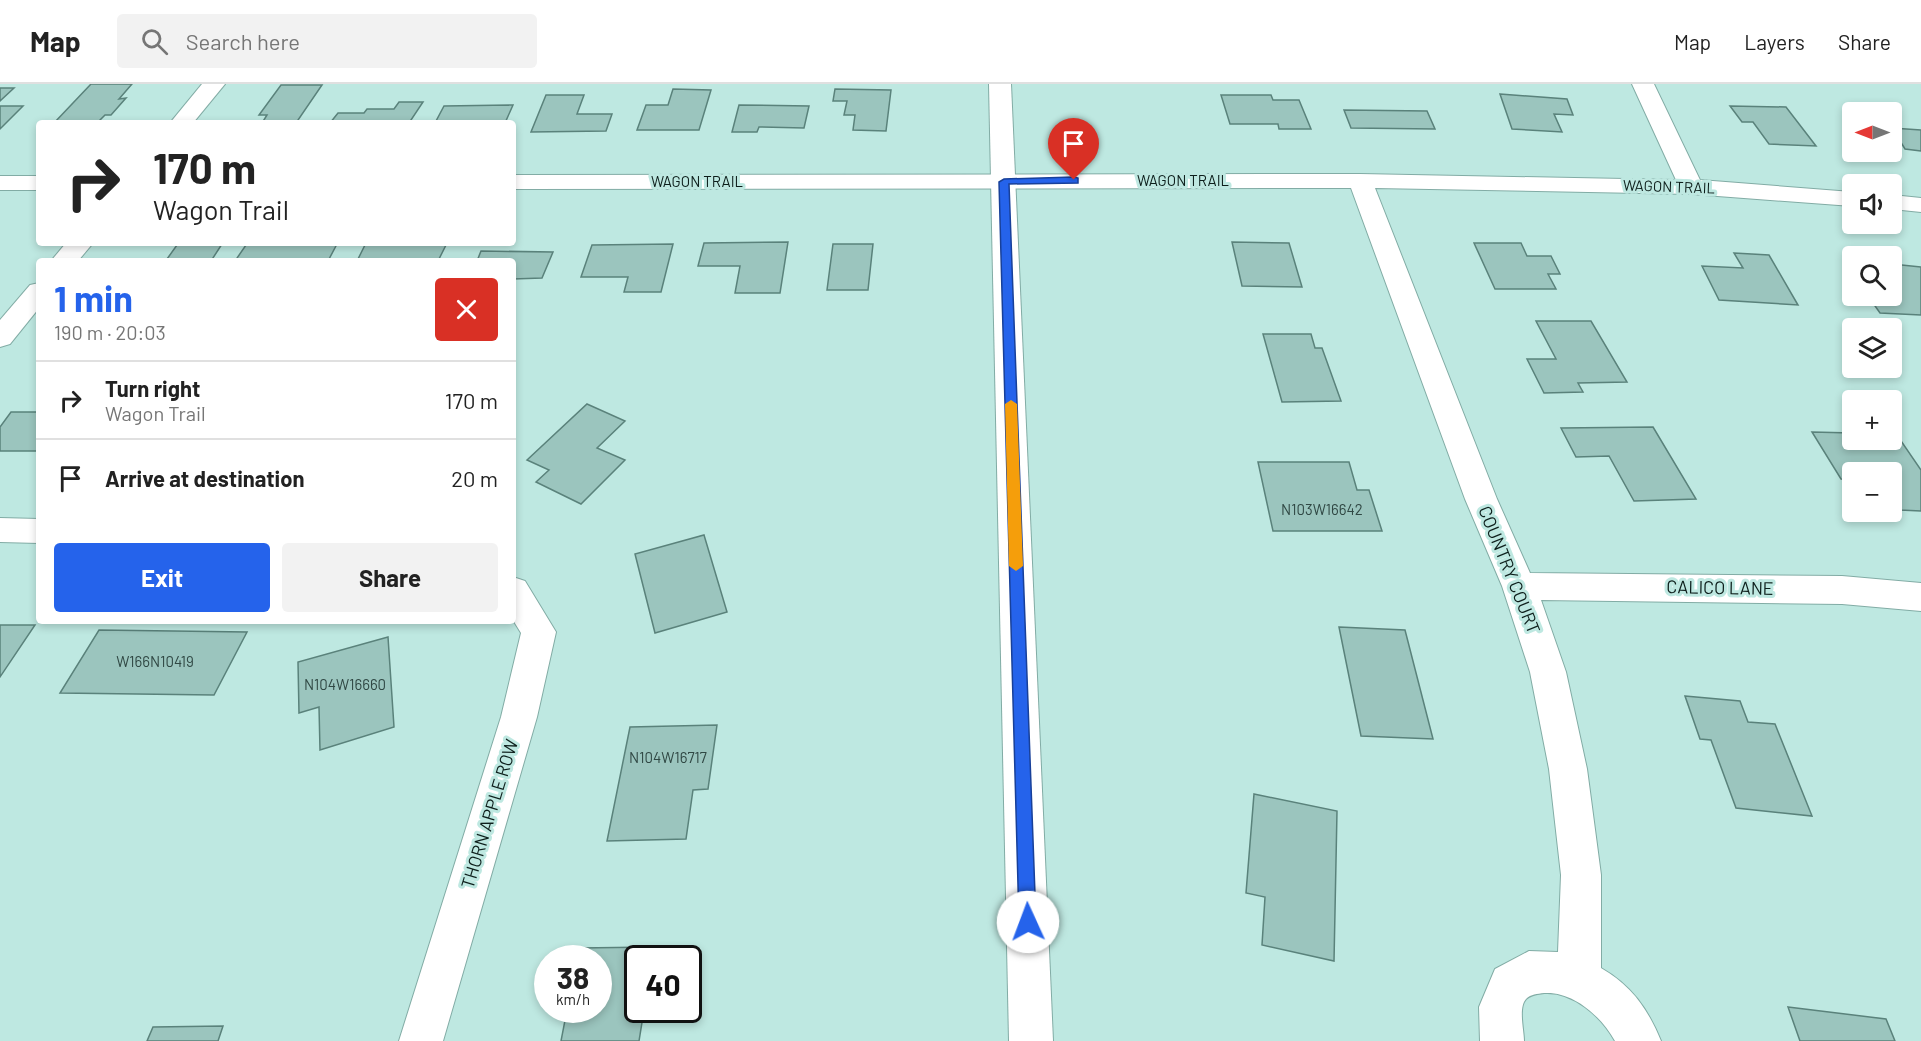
<!DOCTYPE html>
<html lang="en">
<head>
<meta charset="utf-8">
<style>
	:root { --surface:#fff; --page:#f2f2f2; --text:#222; --muted:#767676; --line:#e0e0e0; --accent:#2563eb }
	body { margin:0; font-family:Barlow,sans-serif; background:var(--page); color:var(--text); height:100vh; display:flex; flex-direction:column; font-size:22px; white-space:nowrap }
	* { box-sizing:border-box; margin:0 }
	p { font-size:20px; color:var(--muted) }
	.icon { flex:none; width:33px; height:33px; fill:none; stroke:currentColor; stroke-width:2; stroke-linecap:round; stroke-linejoin:round }
	.map { position:relative; flex:1; overflow:hidden }
	.drawer { position:absolute; left:36px; top:174px; width:480px; height:366px; display:flex; flex-direction:column; background:var(--surface); border-radius:6px; box-shadow:0 3px 9px #0003 }
	.drawer>* { flex:none }
	.guide { position:absolute; left:36px; top:36px; width:480px; height:126px; border-radius:6px; box-shadow:0 3px 9px #0003; background:#fff; color:var(--text); overflow:hidden }
	.needle { width:39px; rotate:270deg }
	.controls { position:absolute; left:1842px; top:18px; display:grid; gap:12px }
	.controls a { display:grid; place-items:center; width:60px; height:60px; border-radius:6px; background:var(--surface); box-shadow:0 3px 9px #0003; font-size:30px }
	.speed { position:absolute; left:534px; top:861px; display:flex; gap:12px; font-size:30px; font-weight:700; text-align:center }
	.speed>* { display:grid; place-content:center; width:78px; height:78px; border-radius:50%; background:var(--surface); box-shadow:0 3px 9px #0003; line-height:1 }
	.speed small { font-size:15px; font-weight:400 }
	.speed .limit { border:3px solid #111; border-radius:9px; background:#fff; color:#111 }
	.pin { position:absolute; display:grid; place-items:center; width:51px; height:51px; color:#fff; margin:-62px -26px; border-radius:50% 50% 50% 0; rotate:-45deg; box-shadow:0 0 6px #0007 }
	.pin .icon { rotate:45deg }
	.me { position:absolute; width:66px; margin:-33px; rotate:358deg; stroke-linejoin:round; filter:drop-shadow(0 0 4px #0008) }
	.turn { display:flex; align-items:center; gap:21px; height:126px; padding:0 18px; font-size:27px }
	.turn .icon { width:78px; height:78px; stroke-width:2.5 }
	.turn b { display:block; font-size:42px; line-height:51px }
	.round { display:grid; place-items:center; flex:none; width:63px; height:63px; border-radius:6px; background:var(--page) }
	.overview { display:flex; align-items:center; justify-content:space-between; height:102px; padding:0 18px }
	h1 { font-size:36px; font-weight:700; line-height:45px; color:var(--accent) }
	.cta { display:flex; gap:12px; margin-top:auto; padding:12px 18px }
	.cta a { flex:1; height:69px; border-radius:6px; background:var(--accent); color:#fff; font-size:24px; font-weight:700; line-height:69px; text-align:center }
	.cta a+a { background:var(--page); color:var(--text) }
	ul { padding:0; list-style:none }
	li { display:flex; align-items:center; gap:18px; height:78px; padding:0 18px; border-top:2px solid var(--line) }
	li div { flex:1 }
	li b { display:block; font-size:22px }
	li em { font-style:normal }
	header { display:flex; align-items:center; gap:36px; box-sizing:border-box; height:84px; padding:0 30px; background:var(--surface); border-bottom:2px solid var(--line) }
	header strong { font-size:28px }
	nav { display:flex; gap:33px; margin-inline-start:auto; font-size:21px }
	.search { width:420px; height:54px; background:var(--page); display:flex; align-items:center; gap:15px; box-sizing:border-box; padding:0 21px; border-radius:6px; color:var(--muted); font-size:22px }
	.map>svg:first-child { display:block }
	.building { fill:#9bc5be; stroke:#5a827b; stroke-width:1.5 }
	.lines { fill:none; stroke-linecap:round; stroke-linejoin:round }
	.minor-casing { stroke:#82aca5; stroke-width:2 }
	.tertiary-casing { stroke:#82aca5; stroke-width:2 }
	.minor { fill:#fff; fill-rule:evenodd }
	.tertiary { fill:#fff; fill-rule:evenodd }
	.route { fill:#2563eb; stroke:#184099; stroke-width:1.5 }
	.slow { fill:#f59e0b }
	.labels { text-anchor:middle; stroke-width:6; stroke-linejoin:round; paint-order:stroke }
	.far-street-label { font-size:15px; fill:#0d1e1b; stroke:#bee8e1 }
	.number-label { font-size:15px; fill:#304844 }
	.street-label { font-size:18px; fill:#0d1e1b; stroke:#bee8e1 }
</style>
</head>
<body>
<header>
<strong>Map</strong>
<div class="search"><svg class="icon" aria-label="search" viewBox="0 0 24 24"><circle cx="10" cy="10" r="6"/><path d="M15 15l6 6"/></svg>Search here</div>
<nav><a>Map</a><a>Layers</a><a>Share</a></nav>
</header>
<div class="map">
<svg width="1921" height="957" viewBox="0 0 1921 957">
	<rect width="100%" height="100%" fill="#bee8e1"/>
	<!-- building -->
	<g class="building">
		<path d="M91,0H132L119,15L126,14L111,31H105L97,39H54Z"/>
		<path d="M281,1H322L296,39H262L267,31H259Z"/>
		<path d="M0,4H14L0,17Z"/>
		<path d="M673,5L711,6L699,46H637L646,21H668Z"/>
		<path d="M835,5L891,6L886,47L853,46L855,31H844L847,17H833Z"/>
		<path d="M1500,10L1567,15L1573,31L1554,30L1562,48L1512,45Z"/>
		<path d="M546,11H584L577,30H612L606,47L531,48Z"/>
		<path d="M1221,11H1271L1273,16H1299L1311,45H1279L1278,40H1230Z"/>
		<path d="M399,18H423L409,39H330L338,29H364L367,25H394Z"/>
		<path d="M513,21L505,39H435L444,22Z"/>
		<path d="M739,21L809,22L804,44L759,43L757,48H732Z"/>
		<path d="M0,22H23L0,45Z"/>
		<path d="M1730,22L1786,23L1816,62L1769,60L1753,38H1742Z"/>
		<path d="M1344,26L1427,27L1435,45L1351,44Z"/>
		<path d="M1892,44L1921,46V67L1905,65Z"/>
		<path d="M788,158L780,209H735L740,182H698L704,159Z"/>
		<path d="M1232,158L1289,159L1302,203L1242,202Z"/>
		<path d="M1474,159H1521L1527,172H1551L1560,190H1548L1556,205H1495Z"/>
		<path d="M222,160L211,177H144L167,175L177,161Z"/>
		<path d="M337,160L328,177H235L246,161Z"/>
		<path d="M673,160L661,208H624L628,193H581L592,161Z"/>
		<path d="M833,160H873L868,206H827Z"/>
		<path d="M365,161H446L438,177H357Z"/>
		<path d="M481,167L553,168L542,194L513,195V177H477Z"/>
		<path d="M1734,169L1769,171L1798,221L1719,216L1702,182L1743,184Z"/>
		<path d="M1892,180L1921,183V231L1880,229L1868,212H1892V198L1900,199L1892,187Z"/>
		<path d="M1536,237H1591L1627,298L1578,299L1583,308L1544,309L1527,275H1556Z"/>
		<path d="M1263,250H1311L1315,264H1322L1341,317L1282,318Z"/>
		<path d="M587,320L625,337L597,364L625,376L581,420L536,398L549,386L527,376Z"/>
		<path d="M11,328H39V367H0V343Z"/>
		<path d="M1653,343L1696,415L1634,417L1609,372L1576,373L1561,344Z"/>
		<path d="M1812,348L1852,349V356H1892V351H1897L1921,386V427L1900,426L1892,413V388H1852V396L1841,395Z"/>
		<path d="M1258,378H1349L1357,406H1369L1382,447H1273Z"/>
		<path d="M704,451L727,528L655,549L635,470Z"/>
		<path d="M0,541H35L0,593Z"/>
		<path d="M1339,543L1405,546L1433,655L1361,652Z"/>
		<path d="M99,546L247,548L214,611L60,609Z"/>
		<path d="M388,553L394,643L320,666L319,623L299,629L298,578Z"/>
		<path d="M1685,612L1740,617L1748,638L1775,640L1812,732L1736,724L1711,656L1700,655Z"/>
		<path d="M717,641L708,705L693,706L686,755L607,757L630,643Z"/>
		<path d="M1254,710L1337,727L1334,877L1262,861L1265,813L1246,809Z"/>
		<path d="M653,863L652,874H638V926H644L639,957H561L567,926H598V874H577L579,864Z"/>
		<path d="M1788,923L1886,935L1895,957H1800Z"/>
		<path d="M223,942L218,957H147L153,943Z"/>
	</g>
	<g class="lines">
		<!-- minor casing -->
		<g class="minor-casing">
			<g id="minor">
				<path d="M202,0H225L193,39H170Z"/>
				<path d="M1632,0H1654L1700,96L1852,108V122L1691,110L1375,104L1497,415L1530,489L1842,492L1921,499V527L1842,520L1541,516L1566,588L1587,685L1601,791V884C1631,901 1648,925 1661,957H1615C1601,932 1573,907 1544,909C1537,910 1531,910 1526,915C1518,924 1524,946 1524,957H1480L1479,923L1495,885L1529,867L1558,868L1561,791L1549,685L1530,588L1502,502L1465,415L1351,104L513,105V91L1360,90L1676,96Z"/>
				<rect x="0" y="92" width="39" height="14"/>
				<path d="M1892,111L1921,114V128L1892,125Z"/>
				<path d="M66,159H93L78,177H51Z"/>
				<path d="M39,199V224L10,260L0,263V236L30,201Z"/>
				<path d="M0,434L39,435V459L0,458Z"/>
				<path d="M513,493L525,497L556,548L537,633L443,957H399L501,633L521,549L513,536Z"/>
			</g>
		</g>
		<!-- tertiary casing -->
		<g class="tertiary-casing">
			<path id="tertiary" d="M989,0H1011L1053,957H1009Z"/>
		</g>
		<!-- minor -->
		<use href="#minor" class="minor"/>
		<!-- tertiary -->
		<use href="#tertiary" class="tertiary"/>
	</g>
	<!-- route -->
	<path class="route" d="M1074,93L1078,94V99L1009,100L1036,838L1034,844L1028,846L1022,844L1019,838L999,98L1004,95Z"/>
	<!-- slow -->
	<path class="slow" d="M1011,316L1017,320L1023,482L1016,487L1009,482L1005,320Z"/>
	<g class="labels">
		<!-- far-street labels -->
		<g class="far-street-label">
			<text x="1183" y="102">WAGON TRAIL</text>
			<text x="697" y="103">WAGON TRAIL</text>
			<text transform="translate(1669 103) rotate(2)" y="5">WAGON TRAIL</text>
		</g>
		<!-- number labels -->
		<g class="number-label">
			<text x="1322" y="431">N103W16642</text>
			<text x="155" y="583">W166N10419</text>
			<text x="345" y="606">N104W16660</text>
			<text x="668" y="679">N104W16717</text>
		</g>
		<!-- street labels -->
		<g class="street-label">
			<text transform="translate(1509 486) rotate(68)" y="6">COUNTRY COURT</text>
			<text transform="translate(1720 504) rotate(1)" y="6">CALICO LANE</text>
			<text transform="translate(490 730) rotate(-73)" y="6">THORN APPLE ROW</text>
		</g>
	</g>
</svg>
<div class="controls">
<a><svg class="needle" viewBox="-14 -14 28 28"><path d="M0-13l5 13h-10z" fill="#e53935"/><path d="M0 13l5-13h-10z" fill="#767676"/></svg></a>
<a><svg class="icon" aria-label="sound" viewBox="0 0 24 24"><path d="M4 9h4l5-4v14l-5-4H4zM17 9q2 3 0 6"/></svg></a>
<a><svg class="icon" aria-label="search" viewBox="0 0 24 24"><circle cx="10" cy="10" r="6"/><path d="M15 15l6 6"/></svg></a>
<a><svg class="icon" aria-label="layers" viewBox="0 0 24 24"><path d="M12 4l9 5-9 5-9-5zM3 14l9 5 9-5"/></svg></a>
<a>+</a>
<a>−</a>
</div>
<div class="speed"><div>38<small>km/h</small></div><div class="limit">40</div></div>
<div class="pin" style="left:1074px;top:96px;background:#d93025"><svg class="icon" aria-label="arrive" viewBox="0 0 24 24"><path d="M6 21V4h12l-3 4 3 4H6"/></svg></div>
<svg class="me" style="left:1028px;top:838px" viewBox="-20 -20 40 40"><circle r="19" fill="#fff"/><path d="M0-13L10 11 0 6-10 11z" fill="#2563eb"/></svg>
<div class="guide">
<div class="turn"><svg class="icon" aria-label="right" viewBox="0 0 24 24"><path d="M7 20v-9h11M14 6l5 5-5 5"/></svg><div><b>170 m</b>Wagon Trail</div></div>
</div>
<section class="drawer">
<div class="overview"><div><h1>1 min</h1><p>190 m · 20:03</p></div><a class="round" style="background:#d93025;color:#fff"><svg class="icon" aria-label="close" viewBox="0 0 24 24"><path d="M6 6l12 12M18 6L6 18"/></svg></a></div>
<ul>
<li><svg class="icon" aria-label="right" viewBox="0 0 24 24"><path d="M7 20v-9h11M14 6l5 5-5 5"/></svg><div><b>Turn right</b><p>Wagon Trail</p></div><em>170 m</em></li>
<li><svg class="icon" aria-label="arrive" viewBox="0 0 24 24"><path d="M6 21V4h12l-3 4 3 4H6"/></svg><div><b>Arrive at destination</b></div><em>20 m</em></li>
</ul>
<div class="cta"><a>Exit</a><a>Share</a></div>
</section>
</div>
</body>
</html>
